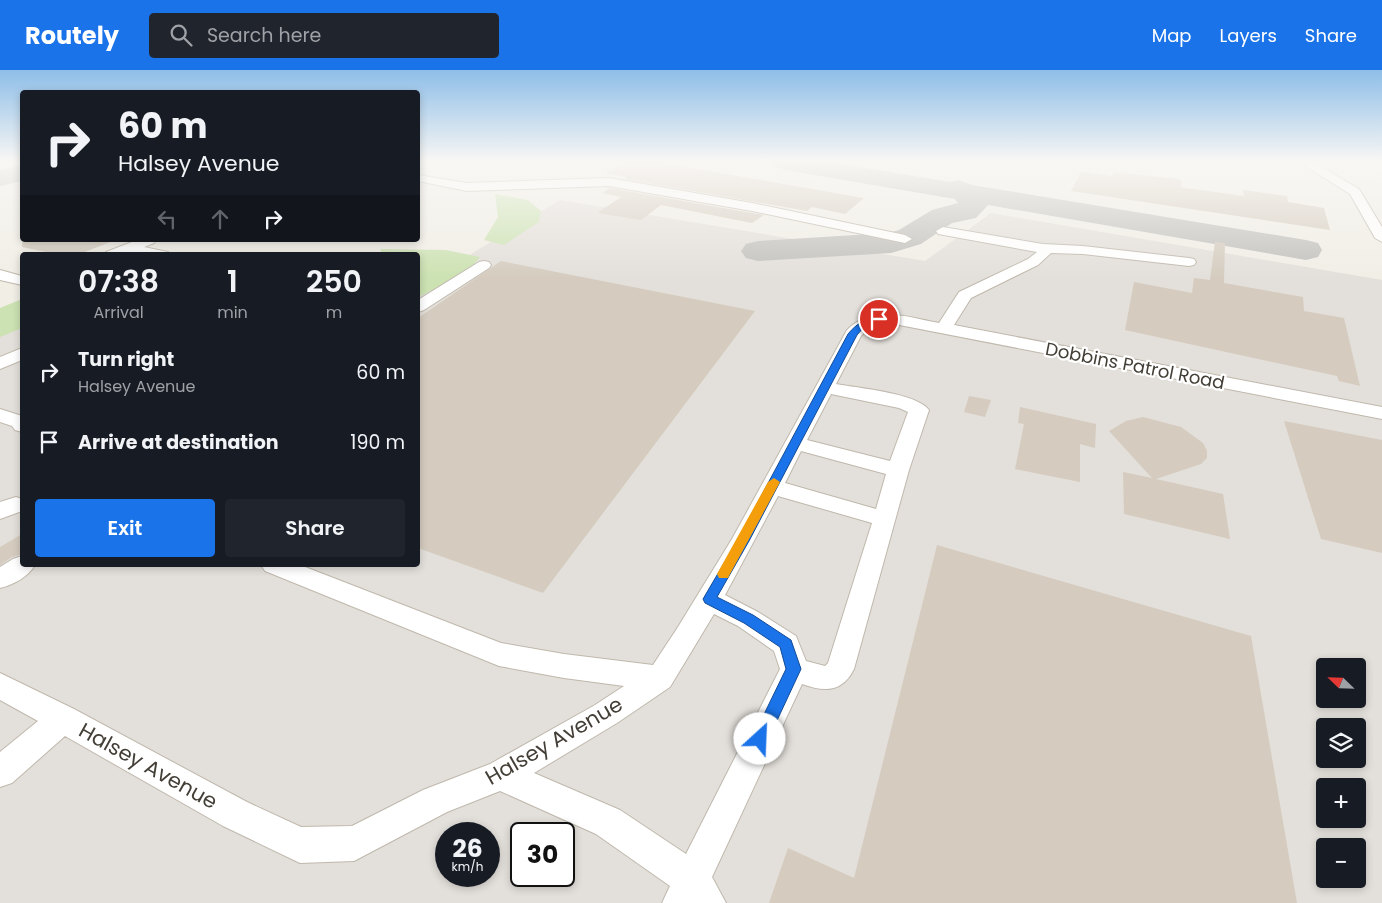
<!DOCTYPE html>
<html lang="en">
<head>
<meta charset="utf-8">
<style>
	:root { --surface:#171b24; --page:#20242c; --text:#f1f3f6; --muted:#9ea1a6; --accent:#1a73e8 }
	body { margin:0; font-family:Poppins,sans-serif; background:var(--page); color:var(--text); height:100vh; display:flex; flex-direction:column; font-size:19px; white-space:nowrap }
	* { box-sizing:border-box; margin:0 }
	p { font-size:16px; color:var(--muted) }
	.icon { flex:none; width:28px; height:28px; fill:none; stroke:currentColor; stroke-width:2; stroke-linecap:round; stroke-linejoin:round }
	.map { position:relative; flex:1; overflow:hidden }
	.sheet { position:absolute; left:20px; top:182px; width:400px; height:315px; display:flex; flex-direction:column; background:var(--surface); border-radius:5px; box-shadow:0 2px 8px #0003 }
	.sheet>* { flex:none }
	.hud { position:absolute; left:20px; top:20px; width:400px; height:152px; border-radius:5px; box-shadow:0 2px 8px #0003; background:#171b24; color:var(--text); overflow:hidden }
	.needle { width:32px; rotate:293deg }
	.controls { position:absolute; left:1316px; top:588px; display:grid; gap:10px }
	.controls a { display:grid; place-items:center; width:50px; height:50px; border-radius:5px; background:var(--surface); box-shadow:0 2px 8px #0003; font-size:25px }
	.speed { position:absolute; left:435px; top:752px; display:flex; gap:10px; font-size:25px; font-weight:700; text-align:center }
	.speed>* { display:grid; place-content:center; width:65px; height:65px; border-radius:50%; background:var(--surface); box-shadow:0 2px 8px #0003; line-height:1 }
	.speed small { font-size:12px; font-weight:400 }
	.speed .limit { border:2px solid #111; border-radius:8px; background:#fff; color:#111 }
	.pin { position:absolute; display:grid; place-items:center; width:42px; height:42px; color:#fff; margin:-21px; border:2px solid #fff; border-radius:50%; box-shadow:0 1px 5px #0007 }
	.me { position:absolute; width:55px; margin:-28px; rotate:25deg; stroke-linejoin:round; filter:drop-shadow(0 0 4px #0008) }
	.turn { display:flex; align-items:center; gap:18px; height:105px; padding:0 15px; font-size:22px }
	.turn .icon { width:65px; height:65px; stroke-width:2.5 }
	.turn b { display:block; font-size:35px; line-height:42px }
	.lanes { display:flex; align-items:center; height:48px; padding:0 15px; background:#0003; justify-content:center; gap:25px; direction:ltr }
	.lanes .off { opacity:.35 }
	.eta { display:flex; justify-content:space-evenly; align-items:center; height:85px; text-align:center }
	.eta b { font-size:30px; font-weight:600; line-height:35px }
	.button { display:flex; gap:10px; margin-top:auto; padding:10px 15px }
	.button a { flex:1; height:58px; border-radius:5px; background:var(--accent); color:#fff; font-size:20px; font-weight:600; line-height:58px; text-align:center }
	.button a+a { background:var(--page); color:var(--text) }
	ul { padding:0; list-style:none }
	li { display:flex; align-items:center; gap:15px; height:70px; padding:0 15px }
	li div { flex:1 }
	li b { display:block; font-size:19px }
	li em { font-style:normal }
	header { display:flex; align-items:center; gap:30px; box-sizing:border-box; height:70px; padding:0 25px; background:var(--accent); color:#fff }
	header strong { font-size:24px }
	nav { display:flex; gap:28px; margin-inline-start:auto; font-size:18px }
	.search { width:350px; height:45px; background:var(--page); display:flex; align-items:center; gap:12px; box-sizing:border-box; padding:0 18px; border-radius:5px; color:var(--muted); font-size:19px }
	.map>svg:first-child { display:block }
	.industrial { fill:#e3dfda; fill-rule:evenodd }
	.green { fill:#cce2b2 }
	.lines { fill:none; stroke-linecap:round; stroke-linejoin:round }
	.taxiway { fill:#c2c1bd; fill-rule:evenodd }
	.building { fill:#d5ccbf }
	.minor-casing { stroke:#bfb8ac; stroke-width:2 }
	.minor { fill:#fff; fill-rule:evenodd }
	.route { fill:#1a73e8; stroke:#114b97 }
	.slow { fill:#f59e0b }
	.labels { text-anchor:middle; stroke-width:4.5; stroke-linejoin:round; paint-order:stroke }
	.street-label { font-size:18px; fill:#433e36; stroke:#fff }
	.near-street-label { font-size:21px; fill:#433e36; stroke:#fff }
</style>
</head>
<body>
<header>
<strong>Routely</strong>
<div class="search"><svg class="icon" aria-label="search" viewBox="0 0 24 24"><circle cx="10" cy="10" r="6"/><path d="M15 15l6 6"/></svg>Search here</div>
<nav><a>Map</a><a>Layers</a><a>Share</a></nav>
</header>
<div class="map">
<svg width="1382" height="833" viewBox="0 0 1382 833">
	<rect width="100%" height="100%" fill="#f1eee6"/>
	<!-- industrial -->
	<path class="industrial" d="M560,130L925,191L991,143L1382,210V833H0V256L22,246V495H418V216ZM1325,596H1358V629H1325ZM1325,656H1358V689H1325ZM1325,716H1358V749H1325ZM446,764H489V806H446ZM521,764H564V806H521ZM1325,776H1358V809H1325Z"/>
	<!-- green -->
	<g class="green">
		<path d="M495,124L528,130L541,141L539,152L504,175L484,170L498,147Z"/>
		<path d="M380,179L446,180L480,187L466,204L418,227V185H383Z"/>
		<path d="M22,229V258L0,267V238Z"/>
	</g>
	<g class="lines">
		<!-- taxiway -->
		<g class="taxiway">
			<path d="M772,92H830L950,112L958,110L972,115L1306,170L1318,173L1322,180L1318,187L1306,190L988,135L976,148L952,153L921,174L891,183L758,191L746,188L741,181L746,174L758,171L888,163L899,160L932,140L958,133L955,129L785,100L776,97Z"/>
			<path d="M22,95V111L0,116V100Z"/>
		</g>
	</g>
	<!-- building -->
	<g class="building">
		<path d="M626,92H657L864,128L845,144L812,137L807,141L625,109L627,107L605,103Z"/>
		<path d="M1081,102L1112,106L1114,102L1178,109L1182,111L1181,117L1186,118L1244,126L1243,120L1287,126L1288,132L1324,138L1330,160L1071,121Z"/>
		<path d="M610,118L752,143L764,145L752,153L661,135L641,150L597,143L621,127L602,123Z"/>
		<path d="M22,170H112L113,171L77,185H60L22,177Z"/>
		<path d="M1215,172L1225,173L1224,213L1303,227L1304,241L1344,248L1360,316L1339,311L1337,306L1125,260L1134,212L1192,223L1194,208L1210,210Z"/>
		<path d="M501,191L755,241L543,523L418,478V248Z"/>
		<path d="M969,326L991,330L985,347L964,342Z"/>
		<path d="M1020,337L1096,354L1095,378L1080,374V412L1015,399L1024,354L1018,353Z"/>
		<path d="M1143,347L1181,357L1203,373L1207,381V388L1201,394L1156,409L1223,424L1230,469L1124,444L1123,402L1152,408L1109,361L1126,351Z"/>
		<path d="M1284,351L1382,370V483L1321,469Z"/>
		<path d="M22,464V484L12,487L0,495V477Z"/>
		<path d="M937,475L1251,566L1297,833H769L788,778L854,808Z"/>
	</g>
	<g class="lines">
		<!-- minor casing -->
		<g class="minor-casing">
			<g id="minor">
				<path d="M1301,92H1313L1359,119L1382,157V172L1375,168L1350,124L1302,94Z"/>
				<path d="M418,105L467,113L609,108L752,133L905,165L912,169L905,173L752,141L609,116L467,121L418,111Z"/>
				<path d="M943,157L1043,174L1083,176L1189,188L1194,189L1196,192L1194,195L1189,196L1083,184L1051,183L1038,195L971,228L954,255L1382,337V349L889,253C877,255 869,257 861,266L836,314C857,318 917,323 929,340L909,400L854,599C842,623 824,622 802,614L712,807L726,833H662L670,816L596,764L500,721L447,742L354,791L300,793L223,756L65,666L12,713L0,717V682L38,651L0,630V603L74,639L247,732L301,757L352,756L423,720L490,694L595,635L624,616L564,608L499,596L265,501L261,495H300L501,573L564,584L653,595L678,557L732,469L847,260C872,234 908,247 939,253L959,222L1028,189L1037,182L938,164L936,161ZM831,324L899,338L908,342L890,391L807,370ZM801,381L886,404L876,439L785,413ZM778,426L872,453L828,593L825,596L806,591L796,566L758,542L725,525ZM714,544L738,556L774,581L780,599L686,784L620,740L534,703L617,653L670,617Z"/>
				<path d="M137,170H156L154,173L144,177L168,182L170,185C157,185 145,184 133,183C126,182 112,185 104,185L106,182Z"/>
				<path d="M484,191L489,192L491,195L489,198L424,240L418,242V230L479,192Z"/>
				<path d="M0,200L22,206V215L0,210Z"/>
				<path d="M22,278V290L0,299V287Z"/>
				<path d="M0,339L22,346V362L15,360L12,356L0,352Z"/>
				<path d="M16,427L22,429V441L0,449V432Z"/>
				<path d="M22,486V495H35C28,507 13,515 0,518V497L13,489Z"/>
			</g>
		</g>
		<!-- minor -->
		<use href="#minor" class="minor"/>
	</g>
	<!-- sky -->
	<linearGradient id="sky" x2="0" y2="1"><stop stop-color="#8ebee8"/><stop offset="0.44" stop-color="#f9f7f4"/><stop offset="1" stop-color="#f9f7f4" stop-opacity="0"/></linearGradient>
	<rect width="1382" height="208" fill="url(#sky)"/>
	<!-- route -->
	<path class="route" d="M879,247L882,248V251C870,254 864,256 857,265L749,471L717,527L753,545L791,570L801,599L766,674L760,677L755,674L752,669L786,599L780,577L744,553L705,533L703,529L737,471L848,264C857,253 865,249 879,247Z"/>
	<!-- slow -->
	<path class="slow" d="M774,408L780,412L730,504L728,508H719L717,504L768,412Z"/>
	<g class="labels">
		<!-- street labels -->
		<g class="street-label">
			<text transform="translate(1135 296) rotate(11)" y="6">Dobbins Patrol Road</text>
		</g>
		<!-- near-street labels -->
		<g class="near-street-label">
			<text transform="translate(554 671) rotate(-30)" y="7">Halsey Avenue</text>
			<text transform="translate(148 696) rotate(29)" y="7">Halsey Avenue</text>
		</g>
	</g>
</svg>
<div class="controls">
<a><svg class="needle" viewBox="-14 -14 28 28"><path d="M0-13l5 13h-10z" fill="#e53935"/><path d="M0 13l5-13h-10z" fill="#9ea1a6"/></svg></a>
<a><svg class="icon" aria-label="layers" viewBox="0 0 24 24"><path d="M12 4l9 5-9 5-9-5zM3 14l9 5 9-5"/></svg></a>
<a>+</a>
<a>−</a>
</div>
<div class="speed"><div>26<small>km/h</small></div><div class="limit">30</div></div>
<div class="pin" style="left:879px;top:249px;background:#d93025"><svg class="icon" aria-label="arrive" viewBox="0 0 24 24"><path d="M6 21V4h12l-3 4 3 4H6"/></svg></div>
<svg class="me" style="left:760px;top:669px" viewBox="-20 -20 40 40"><circle r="19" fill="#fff"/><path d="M0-13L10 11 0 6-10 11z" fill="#1a73e8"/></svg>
<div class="hud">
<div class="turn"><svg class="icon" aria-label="right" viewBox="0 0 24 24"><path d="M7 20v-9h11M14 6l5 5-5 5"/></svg><div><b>60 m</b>Halsey Avenue</div></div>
<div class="lanes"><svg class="icon off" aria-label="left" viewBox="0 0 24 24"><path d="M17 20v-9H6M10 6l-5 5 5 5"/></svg><svg class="icon off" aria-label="ahead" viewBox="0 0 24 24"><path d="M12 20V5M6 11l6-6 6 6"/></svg><svg class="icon" aria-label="right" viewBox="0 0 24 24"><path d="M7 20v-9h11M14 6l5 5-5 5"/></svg></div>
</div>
<section class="sheet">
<div class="eta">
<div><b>07:38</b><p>Arrival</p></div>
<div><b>1</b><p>min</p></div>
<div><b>250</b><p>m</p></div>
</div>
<ul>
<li><svg class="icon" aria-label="right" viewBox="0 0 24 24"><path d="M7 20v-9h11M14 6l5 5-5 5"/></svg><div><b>Turn right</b><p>Halsey Avenue</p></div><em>60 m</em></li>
<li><svg class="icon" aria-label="arrive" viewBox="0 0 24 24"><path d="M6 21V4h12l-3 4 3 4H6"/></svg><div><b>Arrive at destination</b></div><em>190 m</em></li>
</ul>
<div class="button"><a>Exit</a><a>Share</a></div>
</section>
</div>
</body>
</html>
